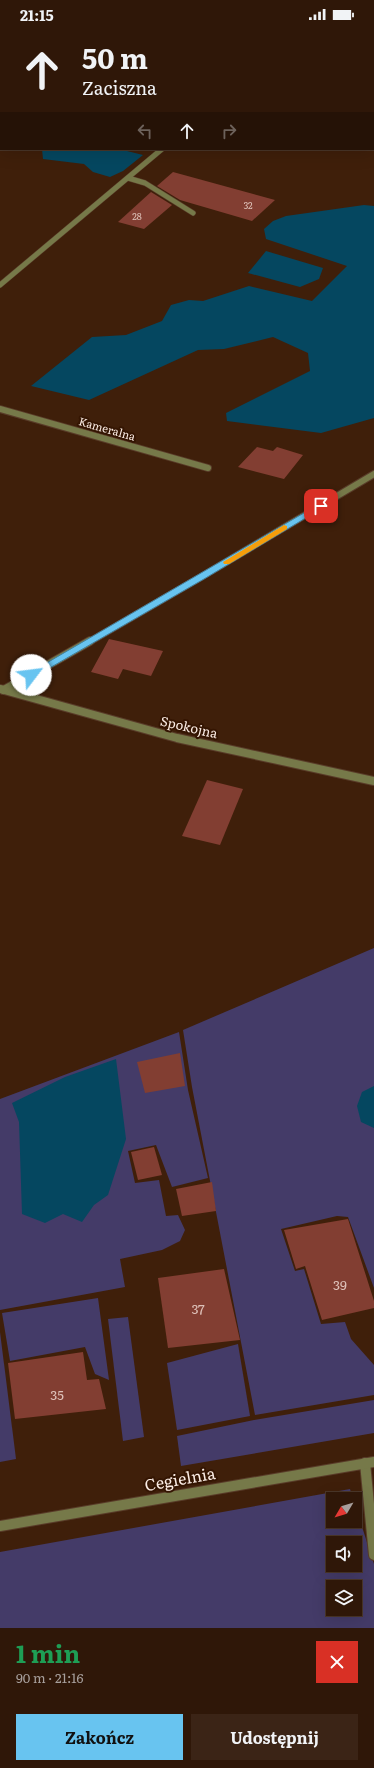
<!DOCTYPE html>
<html lang="pl">
<head>
<meta charset="utf-8">
<style>
	:root { --surface:#2f1708; --page:#3b2416; --text:#f1f3f6; --muted:#a79f9c; --line:#4a3629; --accent:#68c4f0 }
	body { margin:0; font-family:Literata,serif; background:var(--page); color:var(--text); height:100vh; display:flex; flex-direction:column; font-size:15px; white-space:nowrap }
	* { box-sizing:border-box; margin:0 }
	p { font-size:13px; color:var(--muted) }
	.icon { flex:none; width:22px; height:22px; fill:none; stroke:currentColor; stroke-width:2; stroke-linecap:round; stroke-linejoin:round }
	.map { position:relative; height:1600px; overflow:hidden }
	.drawer { display:flex; flex-direction:column; background:var(--surface); flex:1 }
	.drawer>* { flex:none }
	.guide { position:absolute; left:0px; top:0px; width:374px; height:122px; box-shadow:0 4px 16px #0002,0 0 0 1px var(--line); background:#2f1708; color:var(--text); overflow:hidden }
	.needle { width:26px; rotate:232deg }
	.tools { position:absolute; left:326px; top:1464px; display:grid; gap:8px }
	.tools a { display:grid; place-items:center; width:36px; height:36px; border-radius:0px; background:var(--surface); box-shadow:0 4px 16px #0002,0 0 0 1px var(--line); font-size:20px }
	.pin { position:absolute; display:grid; place-items:center; width:34px; height:34px; color:#fff; margin:-17px; border-radius:8px; box-shadow:0 2px 6px #0006 }
	.me { position:absolute; width:44px; margin:-22px; rotate:60deg; stroke-linejoin:round; filter:drop-shadow(0 0 3px #0008) }
	.turn { display:flex; align-items:center; gap:14px; height:84px; padding:0 16px; font-size:18px }
	.turn .icon { width:52px; height:52px; stroke-width:2.5 }
	.turn b { display:block; font-size:28px; line-height:34px }
	.lanes { display:flex; align-items:center; height:38px; padding:0 16px; background:#0003; justify-content:center; gap:20px; direction:ltr }
	.lanes .off { opacity:.35 }
	.round { display:grid; place-items:center; flex:none; width:42px; height:42px; border-radius:0px; background:var(--page) }
	.head { display:flex; align-items:center; justify-content:space-between; height:68px; padding:0 16px }
	h1 { font-size:24px; font-weight:700; line-height:30px; color:#1e9e55 }
	.primary-button { display:flex; gap:8px; margin-top:auto; padding:8px 16px }
	.primary-button a { flex:1; height:46px; border-radius:0px; background:var(--accent); color:#111; font-size:16px; font-weight:700; line-height:46px; text-align:center }
	.primary-button a+a { background:var(--page); color:var(--text) }
	.status { display:flex; justify-content:space-between; align-items:center; height:28px; padding:0 20px; background:var(--surface); direction:ltr }
	.status svg { height:11px; fill:currentColor }
	.map>svg:first-child { display:block }
	.green { fill:#443b68; fill-rule:evenodd }
	.water { fill:#054760 }
	.building { fill:#823e32 }
	.lines { fill:none; stroke-linecap:round; stroke-linejoin:round }
	.service-far1-casing { stroke:#593c29; stroke-width:8 }
	.service-casing { stroke:#593c29; stroke-width:10 }
	.minor-far3-casing { stroke:#593c29; stroke-width:6 }
	.minor-far2-casing { stroke:#593c29; stroke-width:8 }
	.minor-far1-casing { stroke:#593c29; stroke-width:10 }
	.minor-casing { stroke:#593c29; stroke-width:12 }
	.tertiary-casing { stroke:#593c29; stroke-width:12 }
	.service-far1 { stroke:#767949; stroke-width:6 }
	.service { stroke:#767949; stroke-width:8 }
	.minor-far3 { stroke:#767949; stroke-width:5 }
	.minor-far2 { stroke:#767949; stroke-width:6 }
	.minor-far1 { stroke:#767949; stroke-width:8 }
	.minor { stroke:#767949; stroke-width:10 }
	.tertiary { stroke:#767949; stroke-width:10 }
	.route { fill:#68c4f0; stroke:#447f9c }
	.slow { fill:#f59e0b }
	.labels { text-anchor:middle; stroke-width:4; stroke-linejoin:round; paint-order:stroke }
	.far-number-label { font-size:9px; fill:#ddc0b8 }
	.far-street-label { font-size:11px; fill:#fbece4; stroke:#341502 }
	.street-label { font-size:13px; fill:#fbece4; stroke:#341502 }
	.near-number-label { font-size:13px; fill:#ddc0b8 }
	.near-street-label { font-size:16px; fill:#fbece4; stroke:#341502 }
</style>
</head>
<body>
<div class="status"><b>21:15</b><svg viewBox="0 0 49 12"><path d="M0 12V9h3v3zM5 12V6h3v6zM10 12V3h3v9zM15 12V0h3v12zM26 1h20v11H26zM47 4h2v5h-2z"/></svg></div>
<div class="map">
<svg width="374" height="1600" viewBox="0 0 374 1600">
	<rect width="100%" height="100%" fill="#3f1f0a"/>
	<!-- green -->
	<g class="green">
		<path d="M374,920V1260L348,1189L337,1188L281,1201L295,1243L304,1241L321,1296L345,1294L351,1311L374,1337V1367L255,1387L192,1059L183,1002Z"/>
		<path d="M179,1004L188,1062L208,1150L172,1159L156,1117L128,1123L135,1155L159,1152L166,1188L178,1187L185,1202L180,1213L162,1222L120,1231L125,1259L0,1282V1071Z"/>
		<path d="M98,1270L109,1352L95,1346L85,1319L10,1333L2,1285Z"/>
		<path d="M128,1289L144,1409L123,1413L108,1291Z"/>
		<path d="M0,1304L16,1431L0,1434Z"/>
		<path d="M238,1316L250,1388L177,1402L167,1335Z"/>
		<path d="M374,1372V1405L181,1438L177,1408L254,1392Z"/>
		<path d="M350,1461L353,1471H333V1493H355V1477L374,1536V1600H0V1524ZM333,1515H355V1537H333ZM333,1559H355V1581H333Z"/>
	</g>
	<!-- water -->
	<g class="water">
		<path d="M42,121H119L143,127L123,143L110,149L93,144L84,136L43,131Z"/>
		<path d="M364,177L374,178V390L321,405L227,393L226,385L310,343L308,325L273,309L224,321L198,322L89,372L31,358L92,309L126,307L162,293L171,277L189,272L203,273L249,258L312,273L347,238L266,211L264,201L273,193L286,188Z"/>
		<path d="M266,223L323,240L319,251L300,259L248,245Z"/>
		<path d="M116,1031L126,1111L108,1167L94,1177L82,1194L63,1186L45,1195L22,1186L19,1094L12,1075L65,1049Z"/>
		<path d="M374,1058V1100L361,1094L357,1078L362,1064Z"/>
	</g>
	<!-- building -->
	<g class="building">
		<path d="M173,144L275,172L252,193L180,172L157,158Z"/>
		<path d="M151,164L172,177L144,201L118,194Z"/>
		<path d="M257,419L273,423L277,419L303,427L284,451L238,439Z"/>
		<path d="M109,611L163,623L151,648L123,641L118,651L91,644Z"/>
		<path d="M207,752L243,761L220,817L182,808Z"/>
		<path d="M180,1025L185,1058L145,1065L137,1034Z"/>
		<path d="M154,1119L162,1147L138,1152L131,1124Z"/>
		<path d="M212,1154L216,1183L182,1188L176,1161Z"/>
		<path d="M348,1191L374,1273V1280L322,1292L305,1238L296,1241L284,1202Z"/>
		<path d="M224,1241L240,1312L168,1320L158,1250Z"/>
		<path d="M83,1324L87,1352L99,1351L106,1381L15,1391L8,1335Z"/>
	</g>
	<g class="lines">
		<!-- service-far1 casing -->
		<g class="service-far1-casing">
			<path id="service-far1" d="M89,614L201,549L374,446"/>
		</g>
		<!-- service casing -->
		<g class="service-casing">
			<g id="service">
				<path d="M4,662L90,613"/>
				<path d="M4,662L177,710L374,753"/>
			</g>
		</g>
		<!-- minor-far3 casing -->
		<g class="minor-far3-casing">
			<g id="minor-far3">
				<path d="M128,150L145,155L193,185"/>
				<path d="M0,257L162,121"/>
			</g>
		</g>
		<!-- minor-far2 casing -->
		<g class="minor-far2-casing">
			<path id="minor-far2" d="M0,381L208,440"/>
		</g>
		<!-- minor-far1 casing -->
		<g class="minor-far1-casing">
			<path id="minor-far1" d="M0,661L4,662"/>
		</g>
		<!-- minor casing -->
		<g class="minor-casing">
			<path id="minor" d="M365,1435L374,1527"/>
		</g>
		<!-- tertiary casing -->
		<g class="tertiary-casing">
			<path id="tertiary" d="M0,1498L374,1434"/>
		</g>
		<!-- service-far1 -->
		<use href="#service-far1" class="service-far1"/>
		<!-- service -->
		<use href="#service" class="service"/>
		<!-- minor-far3 -->
		<use href="#minor-far3" class="minor-far3"/>
		<!-- minor-far2 -->
		<use href="#minor-far2" class="minor-far2"/>
		<!-- minor-far1 -->
		<use href="#minor-far1" class="minor-far1"/>
		<!-- minor -->
		<use href="#minor" class="minor"/>
		<!-- tertiary -->
		<use href="#tertiary" class="tertiary"/>
	</g>
	<!-- route -->
	<path class="route" d="M321,475L324,476V479L204,551L34,649H28L26,647Z"/>
	<!-- slow -->
	<path class="slow" d="M284,497L287,498V501L229,536H224L223,534Z"/>
	<g class="labels">
		<!-- far-number labels -->
		<g class="far-number-label">
			<text x="248" y="181">32</text>
			<text x="137" y="192">28</text>
		</g>
		<!-- far-street labels -->
		<g class="far-street-label">
			<text transform="translate(107 401) rotate(16)" y="4">Kameralna</text>
		</g>
		<!-- street labels -->
		<g class="street-label">
			<text transform="translate(189 699) rotate(13)" y="5">Spokojna</text>
		</g>
		<!-- near-number labels -->
		<g class="near-number-label">
			<text x="340" y="1262">39</text>
			<text x="198" y="1286">37</text>
			<text x="57" y="1372">35</text>
		</g>
		<!-- near-street labels -->
		<g class="near-street-label">
			<text transform="translate(180 1451) rotate(-10)" y="6">Cegielnia</text>
		</g>
	</g>
</svg>
<div class="tools">
<a><svg class="needle" viewBox="-14 -14 28 28"><path d="M0-13l5 13h-10z" fill="#e53935"/><path d="M0 13l5-13h-10z" fill="#a79f9c"/></svg></a>
<a><svg class="icon" aria-label="sound" viewBox="0 0 24 24"><path d="M4 9h4l5-4v14l-5-4H4zM17 9q2 3 0 6"/></svg></a>
<a><svg class="icon" aria-label="layers" viewBox="0 0 24 24"><path d="M12 4l9 5-9 5-9-5zM3 14l9 5 9-5"/></svg></a>
</div>
<div class="pin" style="left:321px;top:478px;background:#d93025"><svg class="icon" aria-label="arrive" viewBox="0 0 24 24"><path d="M6 21V4h12l-3 4 3 4H6"/></svg></div>
<svg class="me" style="left:31px;top:647px" viewBox="-20 -20 40 40"><circle r="19" fill="#fff"/><path d="M0-13L10 11 0 6-10 11z" fill="#68c4f0"/></svg>
<div class="guide">
<div class="turn"><svg class="icon" aria-label="ahead" viewBox="0 0 24 24"><path d="M12 20V5M6 11l6-6 6 6"/></svg><div><b>50 m</b>Zaciszna</div></div>
<div class="lanes"><svg class="icon off" aria-label="left" viewBox="0 0 24 24"><path d="M17 20v-9H6M10 6l-5 5 5 5"/></svg><svg class="icon" aria-label="ahead" viewBox="0 0 24 24"><path d="M12 20V5M6 11l6-6 6 6"/></svg><svg class="icon off" aria-label="right" viewBox="0 0 24 24"><path d="M7 20v-9h11M14 6l5 5-5 5"/></svg></div>
</div>
</div>
<section class="drawer">
<div class="head"><div><h1>1 min</h1><p>90 m · 21:16</p></div><a class="round" style="background:#d93025;color:#fff"><svg class="icon" aria-label="close" viewBox="0 0 24 24"><path d="M6 6l12 12M18 6L6 18"/></svg></a></div>
<div class="primary-button"><a>Zakończ</a><a>Udostępnij</a></div>
</section>
</body>
</html>
